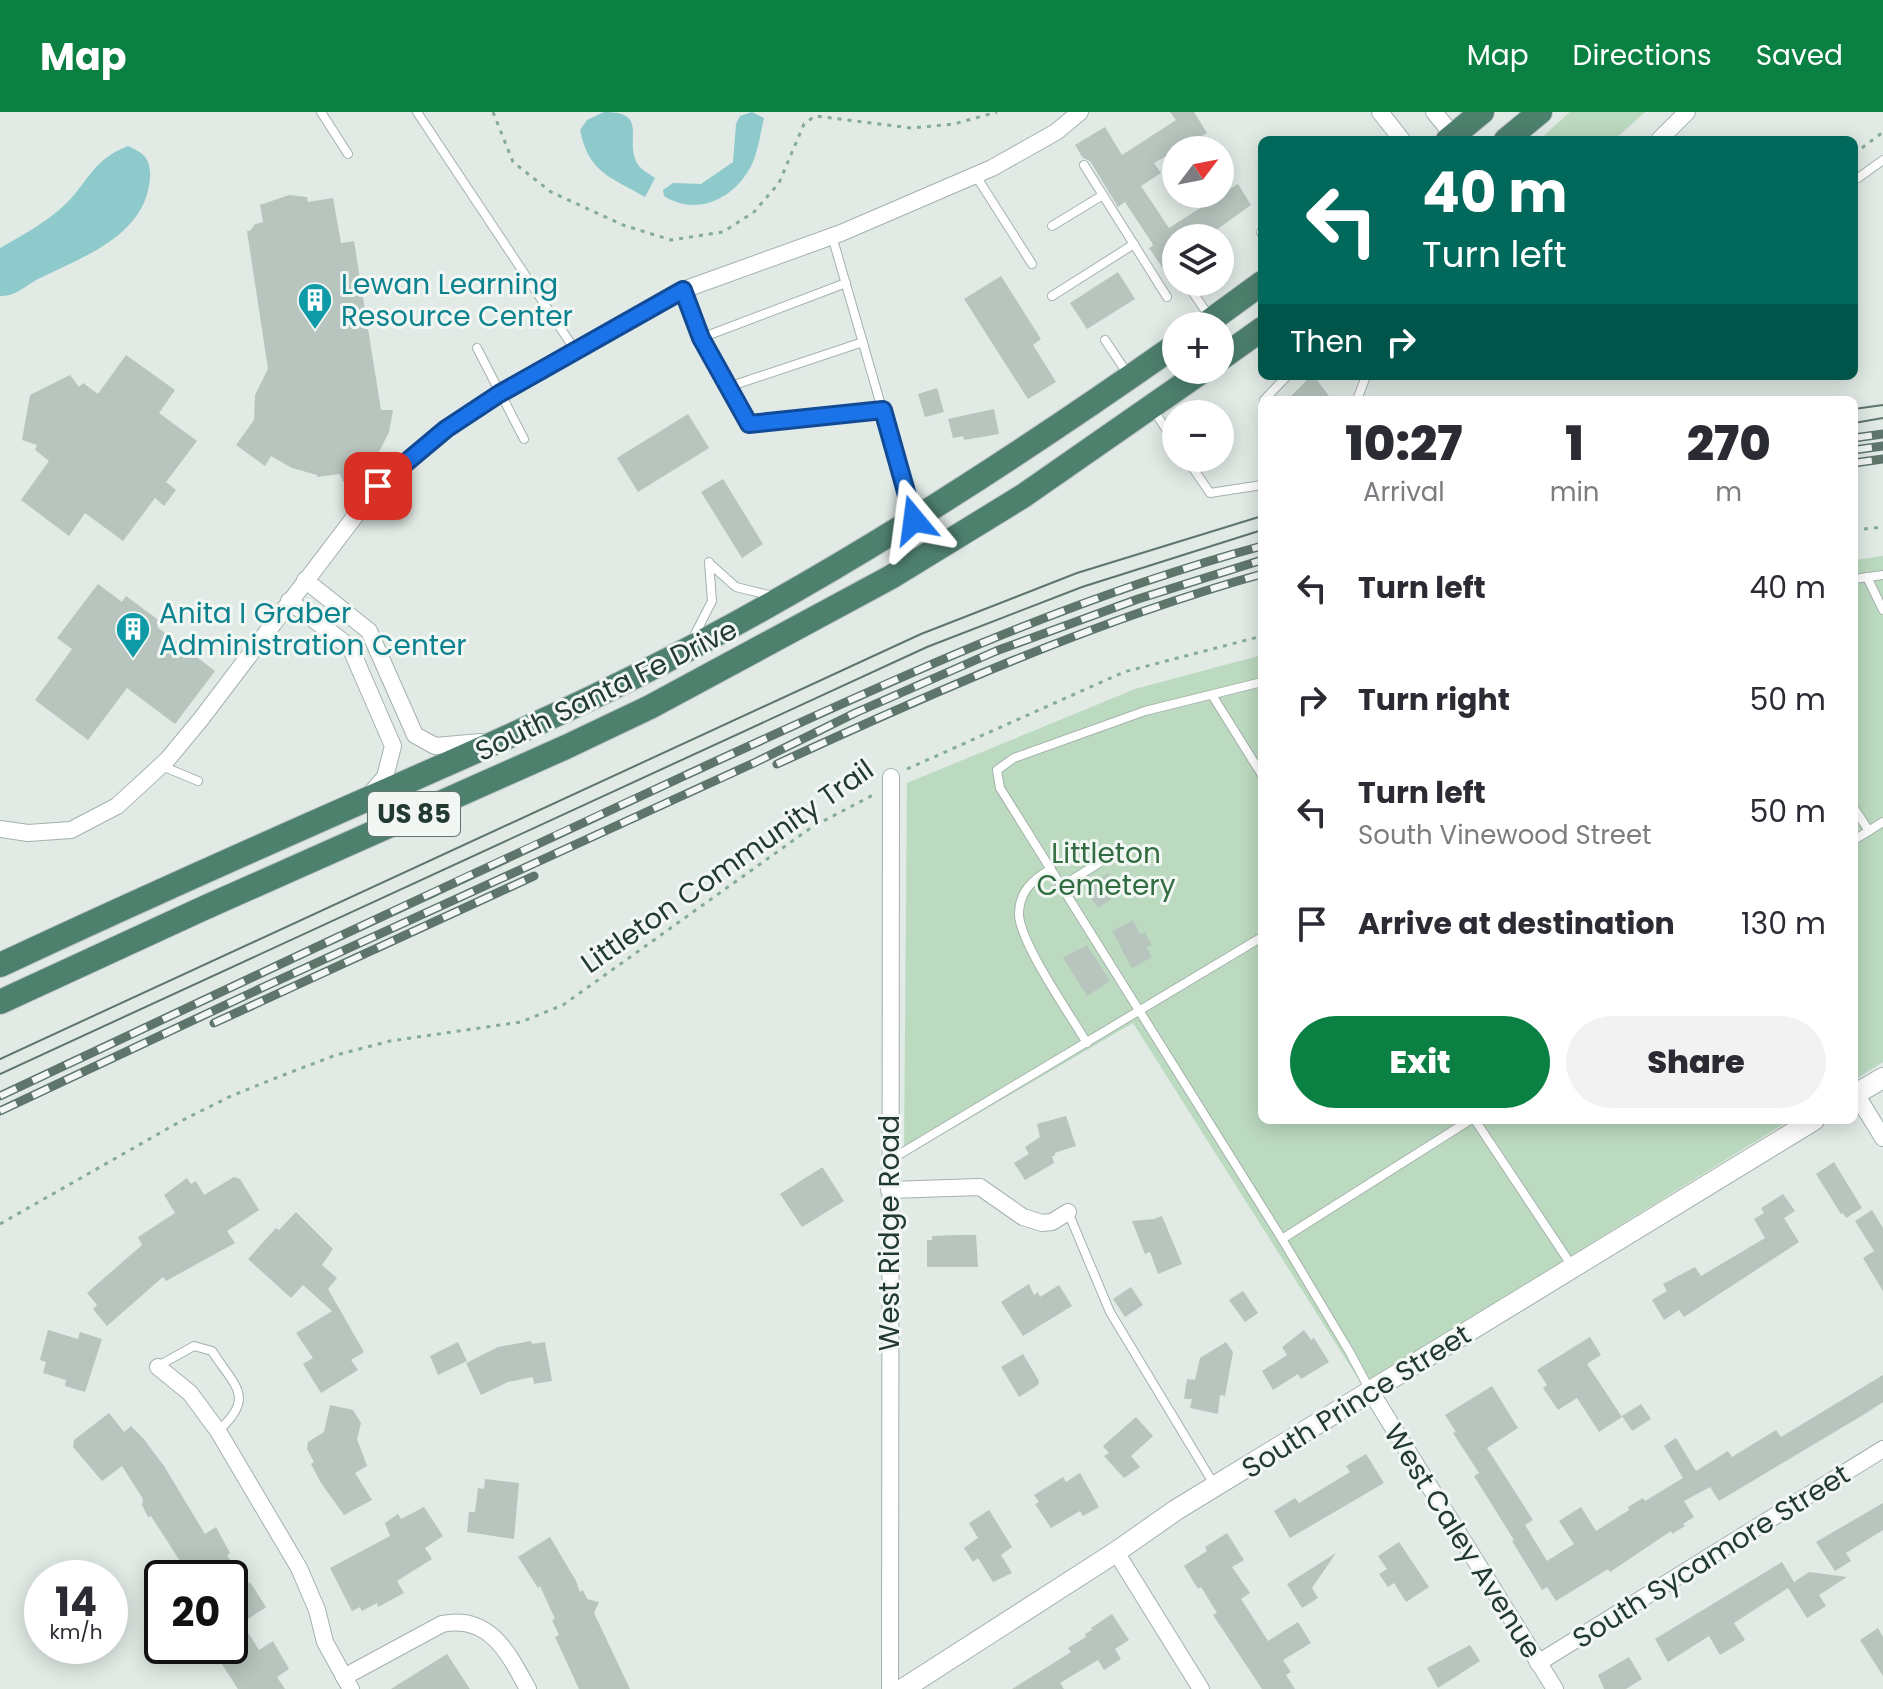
<!DOCTYPE html>
<html lang="en">
<head>
<meta charset="utf-8">
<style>
	:root { --surface:#fff; --page:#f2f2f3; --text:#2b2b33; --muted:#7c7c81; --accent:#0b8043 }
	body { margin:0; font-family:Poppins,sans-serif; background:var(--page); color:var(--text); height:100vh; display:flex; flex-direction:column; font-size:30px; white-space:nowrap }
	* { box-sizing:border-box; margin:0 }
	p { font-size:26px; color:var(--muted) }
	.icon { flex:none; width:44px; height:44px; fill:none; stroke:currentColor; stroke-width:2; stroke-linecap:round; stroke-linejoin:round }
	.map { position:relative; flex:1; overflow:hidden }
	.panel { position:absolute; left:1258px; top:284px; width:600px; height:728px; display:flex; flex-direction:column; background:var(--surface); border-radius:12px; box-shadow:0 4px 20px #0003 }
	.panel>* { flex:none }
	.guide { position:absolute; left:1258px; top:24px; width:600px; height:244px; border-radius:12px; box-shadow:0 4px 20px #0003; background:#00695c; color:#fff; overflow:hidden }
	.needle { width:52px; rotate:58deg }
	.buttons { position:absolute; left:1162px; top:24px; display:grid; gap:16px }
	.buttons a { display:grid; place-items:center; width:72px; height:72px; border-radius:50%; background:var(--surface); box-shadow:0 4px 20px #0003; font-size:40px }
	.speed { position:absolute; left:24px; top:1448px; display:flex; gap:16px; font-size:40px; font-weight:700; text-align:center }
	.speed>* { display:grid; place-content:center; width:104px; height:104px; border-radius:50%; background:var(--surface); box-shadow:0 4px 20px #0003; line-height:1 }
	.speed small { font-size:20px; font-weight:400 }
	.speed .limit { border:4px solid #111; border-radius:12px; background:#fff; color:#111 }
	.pin { position:absolute; display:grid; place-items:center; width:68px; height:68px; color:#fff; margin:-34px; border-radius:16px; box-shadow:0 4px 12px #0006 }
	.me { position:absolute; width:88px; margin:-44px; rotate:344deg; stroke-linejoin:round; filter:drop-shadow(0 0 6px #0008) }
	.turn { display:flex; align-items:center; gap:28px; height:168px; padding:0 32px; font-size:36px }
	.turn .icon { width:104px; height:104px; stroke-width:2.5 }
	.turn b { display:block; font-size:56px; line-height:68px }
	.then { display:flex; align-items:center; height:76px; padding:0 32px; background:#0003; gap:16px; font-size:30px }
	.eta { display:flex; justify-content:space-evenly; align-items:center; height:136px; text-align:center }
	.eta b { font-size:48px; font-weight:800; line-height:56px }
	.button { display:flex; gap:16px; margin-top:auto; padding:16px 32px }
	.button a { flex:1; height:92px; border-radius:48px; background:var(--accent); color:#fff; font-size:32px; font-weight:800; line-height:92px; text-align:center }
	.button a+a { background:var(--page); color:var(--text) }
	ul { padding:0; list-style:none }
	li { display:flex; align-items:center; gap:24px; height:112px; padding:0 32px }
	li div { flex:1 }
	li b { display:block; font-size:30px }
	li em { font-style:normal }
	header { display:flex; align-items:center; gap:48px; box-sizing:border-box; height:112px; padding:0 40px; background:var(--accent); color:#fff }
	header strong { font-size:38px }
	nav { display:flex; gap:44px; margin-inline-start:auto; font-size:28px }
	.map>svg:first-child { display:block }
	.green { fill:#bcdac0 }
	.water { fill:#8ec9cb }
	.building { fill:#b7c5be }
	.lines { fill:none; stroke-linecap:round; stroke-linejoin:round }
	.service-casing { stroke:#a4b2ab; stroke-width:10 }
	.minor-casing { stroke:#a4b2ab; stroke-width:18 }
	.tertiary-casing { stroke:#a4b2ab; stroke-width:22 }
	.trunk-casing { stroke:#bdc4c1; stroke-width:26 }
	.path { stroke:#85ab9a; stroke-width:3; stroke-dasharray:4 6; stroke-linecap:butt }
	.service { stroke:#fff; stroke-width:8 }
	.minor { stroke:#fff; stroke-width:16 }
	.tertiary { stroke:#fff; stroke-width:20 }
	.trunk { stroke:#4e806e; stroke-width:24 }
	.tram { stroke:#5e756c; stroke-width:2 }
	.rail-casing { stroke:#5e756c; stroke-width:9 }
	.rail { stroke:#f2f7f4; stroke-width:6; stroke-dasharray:18; stroke-linecap:butt }
	.route-casing { stroke:#114b97; stroke-width:20 }
	.route { stroke:#1a73e8; stroke-width:14 }
	.labels { text-anchor:middle; stroke-width:6; stroke-linejoin:round; paint-order:stroke }
	.shield { fill:#f2f7f4; stroke:#61736c; stroke-width:2 }
	.shield-label { font-size:26px; font-weight:bold; fill:#233a31 }
	.culture-label { font-size:28px; fill:#0d838f; stroke:#f2f7f4; text-anchor:start }
	.street-label { font-size:28px; fill:#233a31; stroke:#f2f7f4 }
	.park-label { font-size:28px; fill:#316d40; stroke:#f2f7f4 }
</style>
</head>
<body>
<header>
<strong>Map</strong>
<nav><a>Map</a><a>Directions</a><a>Saved</a></nav>
</header>
<div class="map">
<svg width="1883" height="1577" viewBox="0 0 1883 1577">
	<rect width="100%" height="100%" fill="#e1eae5"/>
	<!-- green -->
	<g class="green">
		<path d="M1570,0H1645L1614,28H1539Z"/>
		<path d="M1883,444V950L1854,968V448Z"/>
		<path d="M1262,543V1008H1790L1362,1273L1133,911L904,1045L907,671L1135,577Z"/>
	</g>
	<!-- water -->
	<g class="water">
		<path d="M604,0C648,0 626,25 636,49C639,57 648,61 655,66L645,85C609,64 589,61 580,18L587,8Z"/>
		<path d="M752,0L764,6C760,23 757,47 747,61C728,90 694,103 664,84L663,78L673,71L701,72L733,50L736,12L740,4Z"/>
		<path d="M128,34C144,41 151,47 150,65C147,123 83,145 38,167C25,174 15,185 0,184V136C20,125 41,113 59,98C88,74 89,49 128,34Z"/>
	</g>
	<!-- building -->
	<g class="building">
		<path d="M1170,0H1194L1207,21L1154,51L1161,61L1141,74L1169,116L1238,72L1251,93L1205,126H1176V150L1164,158L1149,136L1153,134L1152,131L1125,90L1118,95L1090,49L1083,46L1075,33L1105,15L1122,43L1176,8Z"/>
		<path d="M289,83L307,85L308,90L333,86L341,131L354,129L381,298H393L389,320L378,342L362,359L343,370L340,362L317,365V363L292,356L271,344L265,354L236,333L254,308L255,283L268,257L247,119H250L255,112L263,110L260,93Z"/>
		<path d="M1118,160L1135,187L1087,217L1070,191Z"/>
		<path d="M1001,164L1041,227L1033,233L1056,270L1028,287L964,187Z"/>
		<path d="M126,243L175,278L159,301L197,329L166,370L176,378L164,394L155,386L123,429L85,401L69,424L21,388L49,349L35,338L37,333L22,328L30,283L70,263L79,275L83,271L98,282Z"/>
		<path d="M1311,264H1314L1332,288H1287Z"/>
		<path d="M937,276L944,300L925,305L918,282Z"/>
		<path d="M994,297L999,322L964,328L963,324L953,326L948,307Z"/>
		<path d="M688,302L709,336L638,380L617,346Z"/>
		<path d="M723,367L763,432L742,446L701,380Z"/>
		<path d="M98,472L122,490L126,484L161,510L157,515L215,559L175,612L127,576L88,628L35,588L72,537L57,526Z"/>
		<path d="M1108,761L1121,781L1098,796L1085,777Z"/>
		<path d="M1133,808L1140,822L1145,820L1152,833L1146,835L1152,845L1132,856L1112,819Z"/>
		<path d="M1087,833L1110,869L1087,884L1063,846Z"/>
		<path d="M1066,1004L1076,1034L1055,1041V1044H1052L1054,1051L1025,1068L1014,1051L1029,1042L1025,1035L1040,1025L1037,1012Z"/>
		<path d="M1834,1050L1862,1096L1846,1106L1843,1101L1841,1102L1816,1062Z"/>
		<path d="M821,1056H823L844,1089L802,1115L780,1082Z"/>
		<path d="M234,1065L240,1067L259,1098L227,1119L235,1131L166,1169L163,1165L107,1214L93,1197L97,1193L87,1181L142,1133L138,1125L175,1101L164,1083L187,1066L191,1072L196,1069L204,1083Z"/>
		<path d="M1783,1082L1795,1099L1784,1106L1799,1130L1684,1205L1679,1198L1664,1208L1652,1188L1667,1179L1663,1172L1695,1155L1701,1164L1765,1126L1754,1107L1764,1101L1761,1096Z"/>
		<path d="M1872,1098L1883,1116V1179L1863,1146L1874,1139L1855,1109Z"/>
		<path d="M296,1100L333,1137L322,1153L337,1166L328,1177L364,1240L351,1248L358,1258L321,1281L303,1252L313,1246L296,1221L332,1199L303,1173L291,1186L248,1147L276,1116L279,1118Z"/>
		<path d="M1162,1104L1182,1152L1158,1162L1150,1140L1145,1142L1132,1109L1154,1107Z"/>
		<path d="M957,1123H976L978,1155H927V1128H932V1124Z"/>
		<path d="M1029,1172L1034,1183L1038,1180L1040,1185L1059,1173L1072,1194L1023,1224L1001,1190Z"/>
		<path d="M1131,1175L1143,1193L1125,1205L1113,1187Z"/>
		<path d="M1243,1179L1258,1201L1245,1210L1229,1188Z"/>
		<path d="M48,1218L78,1227L80,1220L102,1227L85,1280L65,1274L66,1268L43,1261L46,1250L40,1248Z"/>
		<path d="M1304,1218L1311,1228L1314,1226L1329,1250L1301,1267L1298,1262L1273,1278L1262,1259L1287,1243L1282,1235Z"/>
		<path d="M1590,1225L1601,1243L1587,1252L1622,1305L1599,1320L1577,1286L1558,1298L1543,1276L1547,1273L1537,1258Z"/>
		<path d="M531,1229L532,1232L545,1230L552,1269L534,1272L533,1265L508,1270L481,1283L466,1251L498,1235Z"/>
		<path d="M458,1230L467,1249L438,1263L430,1244Z"/>
		<path d="M1226,1230L1233,1240L1225,1284L1220,1283L1218,1302L1190,1296L1192,1287H1184L1187,1267L1195,1268L1200,1246Z"/>
		<path d="M1023,1242L1039,1269L1038,1273L1019,1285L1001,1255Z"/>
		<path d="M1883,1263V1290L1863,1303L1719,1389L1710,1375L1684,1389L1694,1405L1683,1412L1685,1414L1672,1422L1671,1419L1610,1460L1608,1457L1556,1489L1547,1475L1542,1478L1512,1429L1514,1428L1474,1364L1479,1361L1453,1321L1456,1320L1445,1303L1492,1274L1518,1316L1487,1336L1533,1408L1525,1413L1547,1449L1574,1432L1559,1409L1581,1395L1596,1419L1629,1398L1628,1395L1643,1386L1645,1389L1683,1366L1664,1334L1676,1326L1696,1359L1728,1339L1732,1345L1776,1318L1781,1325Z"/>
		<path d="M1641,1292L1651,1307L1632,1319L1622,1304Z"/>
		<path d="M330,1293L353,1298L361,1311L357,1327L367,1354L355,1361L372,1388L344,1403L321,1371L311,1352L314,1350L307,1337L308,1330L324,1320Z"/>
		<path d="M109,1301L124,1320L131,1314L143,1326L164,1354L205,1422L216,1415L230,1441L227,1443L246,1473L250,1470L266,1495L242,1511L259,1538L273,1529L289,1557L277,1565L285,1577H238L214,1540L224,1534H230V1466H191L151,1404L148,1405L142,1393L143,1387L122,1354L102,1369L73,1335L74,1328Z"/>
		<path d="M1136,1305L1153,1324L1131,1344L1140,1355L1124,1366L1104,1344L1109,1341L1103,1334Z"/>
		<path d="M1366,1342L1384,1371L1290,1426L1274,1399L1295,1386L1299,1391L1322,1377L1350,1360L1346,1354Z"/>
		<path d="M1080,1361L1099,1395L1083,1404L1080,1399L1051,1416L1035,1392L1039,1390L1034,1383L1063,1365L1066,1370Z"/>
		<path d="M485,1367L519,1371L514,1427L467,1420L469,1400H475L478,1376L484,1377Z"/>
		<path d="M1883,1391V1418L1846,1441L1851,1449L1835,1459L1816,1430Z"/>
		<path d="M424,1395L443,1424L425,1436L432,1447L397,1469L404,1481L378,1495L377,1491L362,1499L360,1495L352,1499L330,1456L390,1424L385,1411L398,1402L401,1407Z"/>
		<path d="M989,1398L1012,1435L1001,1443L1012,1461L993,1470L978,1446L973,1450L964,1436L978,1426L969,1411Z"/>
		<path d="M1227,1421L1244,1448L1232,1455L1250,1481L1241,1487L1268,1529L1298,1510L1311,1531L1283,1548L1291,1560L1286,1563L1295,1577H1262L1213,1503L1217,1501L1201,1475L1198,1477L1184,1454L1207,1439L1205,1435Z"/>
		<path d="M550,1425L576,1469L580,1480L583,1478L587,1487L599,1490L594,1501L630,1577H579L555,1525L559,1523L552,1508L555,1507L540,1474L538,1476L518,1445Z"/>
		<path d="M1399,1430L1429,1475L1406,1490L1394,1471L1388,1475L1379,1462L1387,1457L1378,1444Z"/>
		<path d="M1336,1441L1312,1476L1318,1486L1302,1496L1287,1472Z"/>
		<path d="M1782,1450L1794,1470L1809,1460L1847,1465L1819,1483L1826,1494L1807,1506L1788,1476L1734,1511L1745,1528L1720,1543L1709,1524L1668,1550L1655,1527Z"/>
		<path d="M1112,1502L1129,1528L1115,1537L1121,1547L1104,1558L1098,1548L1060,1571L1064,1577H1012L1071,1540L1068,1536L1086,1525L1085,1522L1092,1518L1091,1516Z"/>
		<path d="M1878,1516L1883,1525V1564L1860,1528Z"/>
		<path d="M1470,1533L1480,1549L1438,1576L1427,1556Z"/>
		<path d="M447,1542L470,1577H391L426,1555Z"/>
		<path d="M1629,1545L1642,1567L1626,1577H1604L1598,1563Z"/>
	</g>
	<g class="lines">
		<!-- service casing -->
		<g class="service-casing">
			<g id="service">
				<path d="M321,0L348,42"/>
				<path d="M417,0L575,238"/>
				<path d="M1084,53L1167,185"/>
				<path d="M976,64L1032,152"/>
				<path d="M1858,66L1883,48"/>
				<path d="M1052,114L1103,83"/>
				<path d="M1261,120L1262,122"/>
				<path d="M832,124L913,404"/>
				<path d="M1187,172L1209,204"/>
				<path d="M683,178L701,226L846,171"/>
				<path d="M1052,184L1134,132"/>
				<path d="M701,226L749,312L883,298"/>
				<path d="M1105,228L1127,261"/>
				<path d="M477,236L524,327"/>
				<path d="M728,275L863,230"/>
				<path d="M1264,288L1287,264"/>
				<path d="M1357,288L1366,264"/>
				<path d="M1152,296L1176,332"/>
				<path d="M1186,346L1210,381L1262,373"/>
				<path d="M709,451L736,475L773,484"/>
				<path d="M1867,465L1883,498"/>
				<path d="M1854,467L1883,463"/>
				<path d="M692,528L712,489L709,450"/>
				<path d="M1262,570L1145,599L1014,646L997,658L1000,676L1282,1127L1349,1239L1371,1280"/>
				<path d="M1212,583L1262,663"/>
				<path d="M162,654L198,669"/>
				<path d="M1854,696L1869,719"/>
				<path d="M1854,728L1883,710"/>
				<path d="M1051,757C1034,767 1020,778 1019,800C1017,827 1071,904 1087,931"/>
				<path d="M1062,774L1099,751"/>
				<path d="M1475,1008L1572,1154"/>
				<path d="M890,1048L1262,825"/>
				<path d="M1068,1100L1110,1200L1215,1374"/>
				<path d="M1282,1127L1470,1008"/>
				<path d="M158,1254L194,1234L212,1239C235,1275 256,1285 218,1319"/>
			</g>
		</g>
		<!-- minor casing -->
		<g class="minor-casing">
			<g id="minor">
				<path d="M1380,0L1402,28"/>
				<path d="M1434,0L1457,28"/>
				<path d="M1659,28L1687,0"/>
				<path d="M305,468L369,519L415,623L435,634L481,630"/>
				<path d="M289,489L350,535L393,634L385,665L371,681"/>
				<path d="M0,717L28,721L71,718L117,694L167,648L201,607L378,374L446,317L499,282L683,178L841,121L992,56L1056,20L1080,0"/>
				<path d="M1856,982L1883,1026"/>
				<path d="M889,1078L980,1075L1023,1105L1042,1111L1052,1110L1068,1100"/>
				<path d="M158,1255L190,1281L218,1319L299,1456L317,1498L325,1530L351,1577"/>
				<path d="M1371,1280L1555,1577"/>
				<path d="M1116,1440L1201,1577"/>
				<path d="M1538,1551L1883,1337"/>
				<path d="M344,1565L442,1512C489,1502 508,1540 528,1577"/>
				<path d="M890,1577L891,665"/>
			</g>
		</g>
		<!-- tertiary casing -->
		<g class="tertiary-casing">
			<g id="tertiary">
				<path d="M1854,983L1883,966"/>
				<path d="M903,1577L1116,1440L1176,1398L1814,1008"/>
			</g>
		</g>
		<!-- trunk casing -->
		<g class="trunk-casing">
			<g id="trunk">
				<path d="M1448,28L1482,0"/>
				<path d="M1506,28L1540,0"/>
				<path d="M1203,214L1262,171"/>
				<path d="M1220,247L1262,217"/>
				<path d="M0,853C103,805 207,758 311,712C419,664 528,618 634,565C824,470 1002,355 1176,233"/>
				<path d="M0,890L204,796L566,635L650,595L891,465L1023,384L1204,258"/>
			</g>
		</g>
		<!-- path -->
		<g class="path">
			<path d="M493,0L513,50L551,80L623,113L671,128L723,120L754,100L779,71L804,12L815,4L911,16L954,12L997,0"/>
			<path d="M1854,42L1883,20"/>
			<path d="M1854,418L1883,415"/>
			<path d="M907,657L1124,560L1262,524"/>
			<path d="M0,1112L181,1009L231,984L286,962L336,943L390,929L521,910L563,893L812,715L873,683"/>
		</g>
		<!-- service -->
		<use href="#service" class="service"/>
		<!-- minor -->
		<use href="#minor" class="minor"/>
		<!-- tertiary -->
		<use href="#tertiary" class="tertiary"/>
		<!-- trunk -->
		<use href="#trunk" class="trunk"/>
		<!-- tram -->
		<g class="tram">
			<path d="M1854,297L1883,293"/>
			<path d="M1854,311L1883,306"/>
			<path d="M0,947L921,522L1077,461L1262,404"/>
			<path d="M0,962L927,535L1082,475L1262,418"/>
		</g>
		<!-- rail casing -->
		<g class="rail-casing">
			<g id="rail">
				<path d="M1854,326L1883,322"/>
				<path d="M1854,338L1883,334"/>
				<path d="M1854,351L1883,347"/>
				<path d="M777,652C936,579 1094,509 1262,462"/>
				<path d="M214,911L534,764"/>
				<path d="M0,984C228,877 455,769 684,664C873,577 1061,488 1262,434"/>
				<path d="M0,999L268,873L756,650L855,601L996,539L1138,487L1262,448"/>
			</g>
		</g>
		<!-- rail -->
		<use href="#rail" class="rail"/>
	</g>
	<g class="lines">
		<!-- route casing -->
		<g class="route-casing">
			<path id="route" d="M378,374L446,317L499,282L683,178L701,226L749,312L883,298L914,408"/>
		</g>
		<!-- route -->
		<use href="#route" class="route"/>
	</g>
	<!-- icons -->
	<defs>
		<g id="building-pin" transform="scale(1.8)"><path d="M0 17L-7.5 6A9.5 9.5 0 1 1 7.5 6Z" fill="#0f9aa8" stroke="#f2f7f4"/><path d="M-4-6H4V6H1V3H-1V6H-4ZM-2.5-4.3h1.7v1.8h-1.7ZM.8-4.3h1.7v1.8H.8ZM-2.5-1h1.7V.8h-1.7ZM.8-1h1.7V.8H.8Z" fill="#fff"/></g>
	</defs>
	<g fill-rule="evenodd">
		<use href="#building-pin" x="315" y="188"/>
		<use href="#building-pin" x="133" y="517"/>
	</g>
	<g class="labels">
		<!-- shield labels -->
		<rect class="shield" x="368" y="680" width="92" height="44" rx="6"/>
		<g class="shield-label">
			<text x="414" y="711">US 85</text>
		</g>
		<!-- culture labels -->
		<g class="culture-label">
			<text x="341" y="182">Lewan Learning<tspan x="341" dy="32">Resource Center</tspan></text>
			<text x="159" y="511">Anita I Graber<tspan x="159" dy="32">Administration Center</tspan></text>
		</g>
		<!-- street labels -->
		<g class="street-label">
			<text transform="translate(606 578) rotate(-26)" y="10">South Santa Fe Drive</text>
			<text transform="translate(727 754) rotate(-35)" y="10">Littleton Community Trail</text>
			<text transform="translate(889 1121) rotate(-90)" y="10">West Ridge Road</text>
			<text transform="translate(1356 1289) rotate(-32)" y="10">South Prince Street</text>
			<text transform="translate(1463 1429) rotate(58)" y="10">West Caley Avenue</text>
			<text transform="translate(1711 1444) rotate(-32)" y="10">South Sycamore Street</text>
		</g>
		<!-- park labels -->
		<g class="park-label">
			<text x="1106" y="751">Littleton<tspan x="1106" dy="32">Cemetery</tspan></text>
		</g>
	</g>
</svg>
<div class="buttons">
<a><svg class="needle" viewBox="-14 -14 28 28"><path d="M0-13l5 13h-10z" fill="#e53935"/><path d="M0 13l5-13h-10z" fill="#7c7c81"/></svg></a>
<a><svg class="icon" aria-label="layers" viewBox="0 0 24 24"><path d="M12 4l9 5-9 5-9-5zM3 14l9 5 9-5"/></svg></a>
<a>+</a>
<a>−</a>
</div>
<div class="speed"><div>14<small>km/h</small></div><div class="limit">20</div></div>
<div class="pin" style="left:378px;top:374px;background:#d93025"><svg class="icon" aria-label="arrive" viewBox="0 0 24 24"><path d="M6 21V4h12l-3 4 3 4H6"/></svg></div>
<svg class="me" style="left:914px;top:408px" viewBox="-20 -20 40 40"><path d="M0-17L14 15 0 8-14 15z" fill="#1a73e8" stroke="#fff" stroke-width="4"/></svg>
<div class="guide">
<div class="turn"><svg class="icon" aria-label="left" viewBox="0 0 24 24"><path d="M17 20v-9H6M10 6l-5 5 5 5"/></svg><div><b>40 m</b>Turn left</div></div>
<div class="then">Then<svg class="icon" aria-label="right" viewBox="0 0 24 24"><path d="M7 20v-9h11M14 6l5 5-5 5"/></svg></div>
</div>
<section class="panel">
<div class="eta">
<div><b>10:27</b><p>Arrival</p></div>
<div><b>1</b><p>min</p></div>
<div><b>270</b><p>m</p></div>
</div>
<ul>
<li><svg class="icon" aria-label="left" viewBox="0 0 24 24"><path d="M17 20v-9H6M10 6l-5 5 5 5"/></svg><div><b>Turn left</b></div><em>40 m</em></li>
<li><svg class="icon" aria-label="right" viewBox="0 0 24 24"><path d="M7 20v-9h11M14 6l5 5-5 5"/></svg><div><b>Turn right</b></div><em>50 m</em></li>
<li><svg class="icon" aria-label="left" viewBox="0 0 24 24"><path d="M17 20v-9H6M10 6l-5 5 5 5"/></svg><div><b>Turn left</b><p>South Vinewood Street</p></div><em>50 m</em></li>
<li><svg class="icon" aria-label="arrive" viewBox="0 0 24 24"><path d="M6 21V4h12l-3 4 3 4H6"/></svg><div><b>Arrive at destination</b></div><em>130 m</em></li>
</ul>
<div class="button"><a>Exit</a><a>Share</a></div>
</section>
</div>
</body>
</html>
